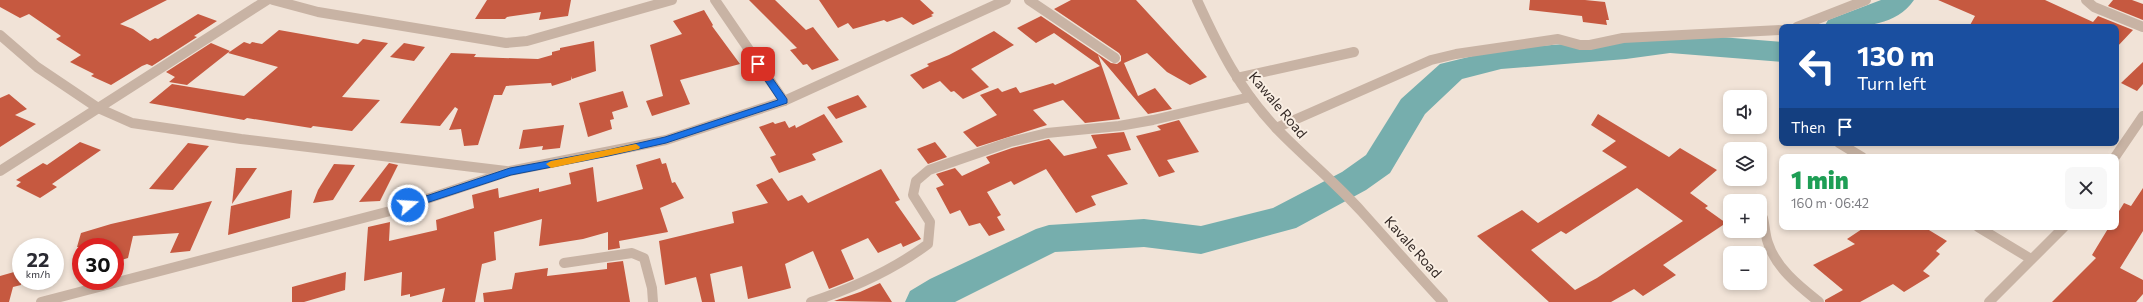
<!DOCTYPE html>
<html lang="en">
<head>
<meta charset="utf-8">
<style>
	:root { --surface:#fff; --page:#f7f7f7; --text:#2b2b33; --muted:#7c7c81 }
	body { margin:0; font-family:Commissioner,sans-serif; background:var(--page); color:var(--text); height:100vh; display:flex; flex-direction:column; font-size:15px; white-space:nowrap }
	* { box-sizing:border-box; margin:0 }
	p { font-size:13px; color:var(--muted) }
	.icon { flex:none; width:22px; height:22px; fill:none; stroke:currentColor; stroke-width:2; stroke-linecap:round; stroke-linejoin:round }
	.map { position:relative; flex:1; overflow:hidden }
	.sheet { position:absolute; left:1779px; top:154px; width:340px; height:76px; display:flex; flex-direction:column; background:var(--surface); border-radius:8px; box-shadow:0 2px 6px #0003 }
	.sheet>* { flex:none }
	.top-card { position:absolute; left:1779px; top:24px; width:340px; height:122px; border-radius:8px; box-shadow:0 2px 6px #0003; background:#1a4fa0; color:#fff; overflow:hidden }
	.buttons { position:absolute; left:1723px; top:90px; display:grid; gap:8px }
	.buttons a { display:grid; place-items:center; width:44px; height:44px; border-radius:8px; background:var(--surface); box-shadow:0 2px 6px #0003; font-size:20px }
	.speed { position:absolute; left:12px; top:238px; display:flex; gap:8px; font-size:20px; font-weight:700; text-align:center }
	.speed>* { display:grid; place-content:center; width:52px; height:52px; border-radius:50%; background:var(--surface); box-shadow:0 2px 6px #0003; line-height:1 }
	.speed small { font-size:10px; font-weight:400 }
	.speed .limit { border:6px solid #d22; background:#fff; color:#111 }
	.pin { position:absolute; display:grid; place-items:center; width:34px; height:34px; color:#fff; margin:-17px; border-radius:8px; box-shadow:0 2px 6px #0006 }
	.me { position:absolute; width:44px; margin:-22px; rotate:72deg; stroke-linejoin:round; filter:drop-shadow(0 0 3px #0008) }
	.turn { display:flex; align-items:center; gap:14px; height:84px; padding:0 12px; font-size:18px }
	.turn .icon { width:52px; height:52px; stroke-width:2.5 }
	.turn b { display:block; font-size:28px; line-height:34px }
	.then { display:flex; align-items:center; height:38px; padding:0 12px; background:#0003; gap:8px; font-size:15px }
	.round { display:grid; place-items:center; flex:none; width:42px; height:42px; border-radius:8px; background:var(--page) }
	.summary { display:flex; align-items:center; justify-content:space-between; height:68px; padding:0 12px }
	h1 { font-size:24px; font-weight:800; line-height:30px; color:#1e9e55 }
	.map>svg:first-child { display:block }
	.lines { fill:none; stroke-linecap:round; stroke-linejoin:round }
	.river { fill:#76aead; fill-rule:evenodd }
	.building { fill:#c65940; fill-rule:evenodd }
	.minor { stroke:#c8b3a4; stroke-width:10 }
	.route { fill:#1a73e8; stroke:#114b97 }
	.slow { fill:#f59e0b }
	.labels { text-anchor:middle; stroke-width:4; stroke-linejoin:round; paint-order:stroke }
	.street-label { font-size:14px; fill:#342925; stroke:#f9eee3 }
</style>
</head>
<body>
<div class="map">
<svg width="2143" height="302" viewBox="0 0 2143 302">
	<rect width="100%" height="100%" fill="#f1e3d7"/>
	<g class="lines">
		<!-- river -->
		<g class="river">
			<path d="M1881,0H1914C1894,29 1855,27 1824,27L1828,20Z"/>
			<path d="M1670,33L1782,42V62L1670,53L1626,59L1501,69L1462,79L1425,114L1390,173L1366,190L1296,228L1201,254L1144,247L1055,252L955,302H905L910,291L930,279L1036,229L1049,225L1144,219L1201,226L1273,208L1342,172L1366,155L1401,99L1440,64L1501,49L1626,39Z"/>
		</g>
	</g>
	<!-- building -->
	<g class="building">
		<path d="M0,0H167L120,24L133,29L150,41L155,38L158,39L198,14L217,21L194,36L197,37L152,66L147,64L142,66L111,85L91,76L94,74L70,62L81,55L56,39L61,36L29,14L20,18L0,7Z"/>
		<path d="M487,0H571L568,16L539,20L541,12L507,17L505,19H475Z"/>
		<path d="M749,0H775L806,30L813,27L839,60L812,70L807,64L803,65L790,50L797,48Z"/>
		<path d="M819,0H920L934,13L931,15L933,16L913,25L902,17L887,22L884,20L853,29L848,23L838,28Z"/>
		<path d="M1071,0H1136L1207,77L1190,85L1167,72L1147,53L1124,63L1138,96L1155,88L1172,109L1148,114L1098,55L1120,119L1085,123L1063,100L1033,110L1047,125L977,147L963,132L997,115L980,95L998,88L1002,92L1016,87L1020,93L1053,83L1055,85L1100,66L1054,33L1036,43L1017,28L1041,16L1111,63L1117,64L1121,61V56L1119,53L1054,9Z"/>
		<path d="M1530,0H1585L1605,2L1609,20H1606L1607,25L1583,22L1582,16L1529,10Z"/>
		<path d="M1938,0H2045L2093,22L2098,16L2133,30L2116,48V27H1969L1975,16Z"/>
		<path d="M2113,0H2132L2143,4V20L2108,6Z"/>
		<path d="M704,10L713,25L712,26L740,64L680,80L690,104L652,116L646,101L663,96L650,45L682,34L673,21Z"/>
		<path d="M279,30L358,44L363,39L388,43L342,97L380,100L352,131L313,126L311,128L247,118L244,120L149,103L172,84L244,96L278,67L228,53L244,42L250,44L252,42L262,44Z"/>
		<path d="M994,31L1014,45L971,69L989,87L963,99L954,91L951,92L940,81L923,89L910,75L929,66L927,64L949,55Z"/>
		<path d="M594,41L596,71L572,79V76L571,80L552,86L551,83L506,86L502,95H494L478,145L464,146L461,129L449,130L458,109L455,107L440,126L400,123L451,53L476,54L474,57L538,59L552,55V52L560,50V48Z"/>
		<path d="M211,43L230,51L187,85L169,82L175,77L166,72Z"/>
		<path d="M404,43L425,47L414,61L390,57Z"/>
		<path d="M2143,62V84L2137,91L2121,83Z"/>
		<path d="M623,91L628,107L612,112L614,119L610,120L612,129L588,137L579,103Z"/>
		<path d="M9,94L27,109L15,115L36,124L0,147V98Z"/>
		<path d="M858,95L867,107L836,119L827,107Z"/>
		<path d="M824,114L843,142L812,154L816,160L779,173L770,157L776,155L759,127L773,122L775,124L785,121L789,128L795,125L796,128Z"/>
		<path d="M1598,114L1669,157L1680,148L1717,170L1690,193L1708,206L1705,208L1726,223L1663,265L1676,275L1643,296L1634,289L1611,302H1549L1477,236L1522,210L1538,223L1627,167L1602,151L1616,141L1591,125ZM1637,188L1683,221L1597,278L1575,290L1531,250L1561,231L1566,234Z"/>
		<path d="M1179,120L1199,152L1167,160L1175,172L1159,177L1136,136L1161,130L1157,126Z"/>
		<path d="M564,125L560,148L542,150L543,146L519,149L523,130Z"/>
		<path d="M1124,132L1131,150L1107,155L1128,184L1091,196L1096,205L1076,213L1046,169L1014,185L1011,181L987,192L1001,215L997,217L1005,230L989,236L980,223L969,226L960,210L950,214L936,188L944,185L936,174L955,168L962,176L990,163L986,157L1012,148L1049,139L1064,156L1097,148L1091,135Z"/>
		<path d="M80,142L101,150L52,184L57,187L40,198L16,186L21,182L16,180L43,163L47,165Z"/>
		<path d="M935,142L947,157L928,164L917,149Z"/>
		<path d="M188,143L209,146L173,190L149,189Z"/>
		<path d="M660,158L662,164L666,163L672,183L675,182L684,198L660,208L668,232L619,241L620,248L608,250V232L583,239L539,246L542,219L494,232L496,260L482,264L475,302H442L445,288L410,297V294L401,296L402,272L364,281L368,227L390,222L389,241L437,230L436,220L474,208L472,195L498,188L499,198L539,188V192L571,184L569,173L593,167L597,202L643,189L636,165Z"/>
		<path d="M389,163L398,165L380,201L359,202Z"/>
		<path d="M334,164L355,165L333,200L313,203L318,190Z"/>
		<path d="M236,168H257L232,204Z"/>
		<path d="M881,169L900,200L895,202L921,239L903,247L901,243L878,253L868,238L841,250L854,279L829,289L813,251L785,264L791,288L748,299L742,266L710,274L715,302H702L696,277L665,285L659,241L734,223L732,212L768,203L756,185L772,178L788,201L802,195L808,203Z"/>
		<path d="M2143,188V231L2120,268L2143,280V294L2136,302H2052L2096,258L2092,255L2109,227H2116V216L2124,203L2131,206Z"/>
		<path d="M292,190L290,218L228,235L231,206Z"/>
		<path d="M212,201L190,251L170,253L179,233L133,236L128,258L115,262V247H77L81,233L111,224Z"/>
		<path d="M1865,227H1924L1947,241L1936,251L1940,254L1923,271L1930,276L1904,292L1893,284L1860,302H1825V300L1843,290L1813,265L1855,244L1847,239Z"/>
		<path d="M623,261L630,302H484L483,293L512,289L515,273L548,268L547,276L607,269V263Z"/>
		<path d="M21,270V285L13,287L9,302H0V276Z"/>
		<path d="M346,272L345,290L304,302H292V287Z"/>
		<path d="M880,283L892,302L834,301L860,292Z"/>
	</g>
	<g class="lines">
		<!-- minor -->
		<g class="minor">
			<path d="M273,0L318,12L506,43L527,41L672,0"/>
			<path d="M715,0L784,101"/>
			<path d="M1029,0L1115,58"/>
			<path d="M1197,0C1219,48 1239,89 1277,129C1304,157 1335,182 1362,212C1389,242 1415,272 1443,302"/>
			<path d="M2086,0L2094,7L2143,27"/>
			<path d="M1797,27L1866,0"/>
			<path d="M0,35L37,67L98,108L132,123L241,139L506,171"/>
			<path d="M1237,78L1354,52"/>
			<path d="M1276,128L1431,60L1456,54L1558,39L1580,45H1590L1623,38L1782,30"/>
			<path d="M1839,143L1862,157"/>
			<path d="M2115,157L2143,116"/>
			<path d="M0,171L267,0"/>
			<path d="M1763,218C1765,226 1765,235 1768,243C1776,268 1799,286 1819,302"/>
			<path d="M1978,227L2031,259"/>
			<path d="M564,263L632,253L644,258L652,288L653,302"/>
			<path d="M41,302L394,210L510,171L666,140L784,101L1006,0"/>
			<path d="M811,302C853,288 892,271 928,244L930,222L913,195L916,181L929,170L1010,142L1047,133L1119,126L1153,120L1250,97"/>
			<path d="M1989,302L2064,227"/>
		</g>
	</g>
	<!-- route -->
	<path class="route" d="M758,61L761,62L787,99V103L666,143L608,156L511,175L408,209L404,205L405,203L510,168L608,150L665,137L778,100L754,64Z"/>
	<!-- slow -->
	<path class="slow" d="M636,144L640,147L639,149L551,168L546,164L551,161Z"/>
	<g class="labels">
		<!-- street labels -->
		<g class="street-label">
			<text transform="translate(1278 105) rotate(50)" y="5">Kawale Road</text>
			<text transform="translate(1413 247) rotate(48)" y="5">Kavale Road</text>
		</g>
	</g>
</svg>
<div class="buttons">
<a><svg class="icon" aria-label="sound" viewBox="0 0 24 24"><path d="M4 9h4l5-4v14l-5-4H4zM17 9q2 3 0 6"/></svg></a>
<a><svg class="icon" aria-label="layers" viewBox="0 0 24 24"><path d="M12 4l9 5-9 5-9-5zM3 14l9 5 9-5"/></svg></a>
<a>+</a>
<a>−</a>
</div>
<div class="speed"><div>22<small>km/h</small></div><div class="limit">30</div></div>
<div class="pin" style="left:758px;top:64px;background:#d93025"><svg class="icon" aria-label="arrive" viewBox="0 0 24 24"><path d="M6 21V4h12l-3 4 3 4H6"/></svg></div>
<svg class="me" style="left:408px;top:205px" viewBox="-20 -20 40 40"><circle r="17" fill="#1a73e8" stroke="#fff" stroke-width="3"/><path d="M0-11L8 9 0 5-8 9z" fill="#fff"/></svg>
<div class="top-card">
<div class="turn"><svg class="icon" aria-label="left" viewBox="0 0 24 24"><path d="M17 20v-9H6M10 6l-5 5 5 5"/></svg><div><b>130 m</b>Turn left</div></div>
<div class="then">Then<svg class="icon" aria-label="arrive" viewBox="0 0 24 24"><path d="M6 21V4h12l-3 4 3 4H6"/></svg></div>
</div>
<section class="sheet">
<div class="summary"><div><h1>1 min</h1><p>160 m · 06:42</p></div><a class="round"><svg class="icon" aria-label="close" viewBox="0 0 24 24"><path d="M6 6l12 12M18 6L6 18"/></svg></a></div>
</section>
</div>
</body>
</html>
